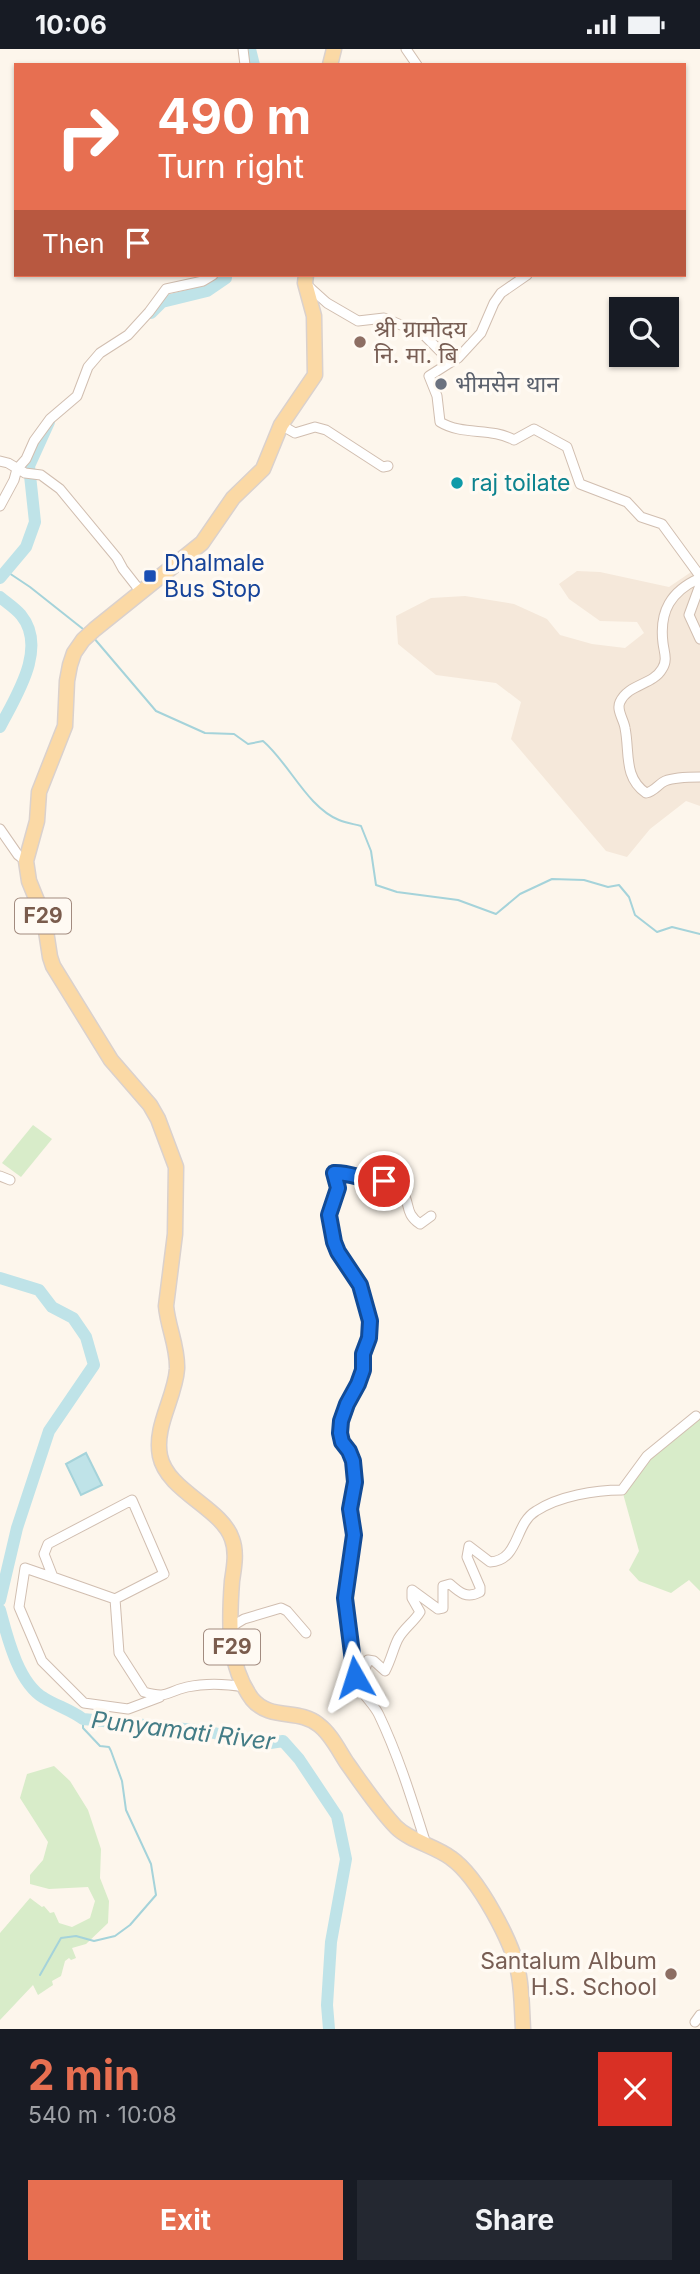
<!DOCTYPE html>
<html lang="en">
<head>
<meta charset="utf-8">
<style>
	:root { --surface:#171b24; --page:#242831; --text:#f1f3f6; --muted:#9ea1a6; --accent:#e76f51 }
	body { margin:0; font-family:Inter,"Noto Sans Devanagari",sans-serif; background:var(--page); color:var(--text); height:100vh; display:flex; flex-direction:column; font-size:26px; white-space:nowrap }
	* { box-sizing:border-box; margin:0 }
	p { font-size:23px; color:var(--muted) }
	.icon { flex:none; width:38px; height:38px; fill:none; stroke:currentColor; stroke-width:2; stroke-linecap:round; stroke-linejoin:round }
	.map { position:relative; height:1980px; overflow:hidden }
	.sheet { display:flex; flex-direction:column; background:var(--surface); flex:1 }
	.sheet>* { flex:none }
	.top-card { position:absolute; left:14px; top:14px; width:672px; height:214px; border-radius:0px; box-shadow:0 2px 5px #0004; background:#e76f51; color:#fff; overflow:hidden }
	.fabs { position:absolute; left:609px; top:248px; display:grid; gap:14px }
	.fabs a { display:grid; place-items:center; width:70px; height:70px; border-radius:0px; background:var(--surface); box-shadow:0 2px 5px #0004; font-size:35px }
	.pin { position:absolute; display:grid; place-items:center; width:60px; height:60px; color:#fff; margin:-30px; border:4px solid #fff; border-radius:50%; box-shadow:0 2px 7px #0007 }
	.me { position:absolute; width:77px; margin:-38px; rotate:354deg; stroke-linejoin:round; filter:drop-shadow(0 0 5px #0008) }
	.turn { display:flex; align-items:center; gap:24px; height:147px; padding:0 28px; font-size:32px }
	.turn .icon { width:91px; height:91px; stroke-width:2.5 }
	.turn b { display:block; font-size:49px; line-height:60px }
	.then { display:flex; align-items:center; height:66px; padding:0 28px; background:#0003; gap:14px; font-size:26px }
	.round { display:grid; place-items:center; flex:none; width:74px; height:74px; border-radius:0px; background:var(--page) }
	.summary { display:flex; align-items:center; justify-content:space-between; height:119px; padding:0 28px }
	h1 { font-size:42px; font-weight:700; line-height:52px; color:var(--accent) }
	.button { display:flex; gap:14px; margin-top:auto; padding:14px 28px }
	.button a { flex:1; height:80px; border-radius:0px; background:var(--accent); color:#fff; font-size:28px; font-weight:700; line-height:80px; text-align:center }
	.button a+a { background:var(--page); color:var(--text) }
	.status { display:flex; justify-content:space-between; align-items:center; height:49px; padding:0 35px; background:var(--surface); direction:ltr }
	.status svg { height:19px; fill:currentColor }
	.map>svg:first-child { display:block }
	.residential { fill:#f5e8da }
	.green { fill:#d8ecc9 }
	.water { fill:#bfe3e8; stroke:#a5d3da; stroke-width:2 }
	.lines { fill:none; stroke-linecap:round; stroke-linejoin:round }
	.stream { stroke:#a5d3da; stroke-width:2 }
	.river { stroke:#bfe3e8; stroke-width:12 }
	.minor-casing { stroke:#d1beb0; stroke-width:11 }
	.primary-casing { stroke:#dad1cd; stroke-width:17 }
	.minor { stroke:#fff; stroke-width:9 }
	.primary { stroke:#fbd9a5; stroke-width:14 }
	.route-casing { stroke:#114b97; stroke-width:18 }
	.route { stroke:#1a73e8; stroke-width:12 }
	.education-dot { fill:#8d6e63; stroke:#fffaf3; stroke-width:2.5 }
	.worship-dot { fill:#6b7280; stroke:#fffaf3; stroke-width:2.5 }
	.culture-dot { fill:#0f9aa8; stroke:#fffaf3; stroke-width:2.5 }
	.transit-dot { fill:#1a4fb4; stroke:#fffaf3; stroke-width:2.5 }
	.labels { text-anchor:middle; stroke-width:7; stroke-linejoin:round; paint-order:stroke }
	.shield { fill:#fffaf3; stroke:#a28b7f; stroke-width:2 }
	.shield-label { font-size:21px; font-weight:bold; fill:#7a5c4d }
	.education-label { font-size:23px; fill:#785e54; stroke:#fffaf3; text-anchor:start }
	.worship-label { font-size:23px; fill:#5b616d; stroke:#fffaf3; text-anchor:start }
	.culture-label { font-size:23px; fill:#0d838f; stroke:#fffaf3; text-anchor:start }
	.transit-label { font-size:23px; fill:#164399; stroke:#fffaf3; text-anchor:start }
	.water-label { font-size:24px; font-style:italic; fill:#437c86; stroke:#fffaf3 }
</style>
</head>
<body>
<div class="status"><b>10:06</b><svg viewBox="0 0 49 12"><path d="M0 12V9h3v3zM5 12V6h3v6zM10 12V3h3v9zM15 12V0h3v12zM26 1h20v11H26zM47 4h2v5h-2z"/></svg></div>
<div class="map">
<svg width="700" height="1980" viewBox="0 0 700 1980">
	<rect width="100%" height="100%" fill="#fdf6ec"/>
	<!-- residential -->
	<path class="residential" d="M700,517V757L686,752L650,780L627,808L606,802L511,690L521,653L496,634L436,626L398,595L396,567L431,549L465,547L514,555L547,570L560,586L592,595L625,599L644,584L637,573L600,572L569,550L559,535L577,522L600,523L669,538Z"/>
	<!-- green -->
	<g class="green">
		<path d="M33,1076L52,1090L21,1128L2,1114Z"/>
		<path d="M700,1363V1542L689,1531L671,1544L639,1532L629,1521L639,1502L622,1441L647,1407Z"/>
		<path d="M54,1717L70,1732L88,1761L101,1800L100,1829L109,1852L108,1874L86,1895L72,1899L76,1909L71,1911L69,1909L65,1912L61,1927L52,1932L53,1936L38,1946L33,1936L0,1971V1884L30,1849L42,1858L44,1857L50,1864L54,1863L59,1874L72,1878L90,1869L95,1852L88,1838L49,1840L30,1835V1826L43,1811L48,1793L20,1749L27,1725Z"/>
	</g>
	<!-- water -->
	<path class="water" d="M86,1404L102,1436L81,1446L66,1415Z"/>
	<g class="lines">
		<!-- stream -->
		<g class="stream">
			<path d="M6,522L30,538L83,580"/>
			<path d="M93,588L156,662L205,684L234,685L248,695L263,692C289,714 307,758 339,771C346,774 354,775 361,777L371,802L376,836L397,843L458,851L496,865L520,845L552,830L584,831L608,838L619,836L629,848L635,866L657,883L672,878L700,885"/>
			<path d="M40,1926L61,1889L76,1887L94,1892L115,1887L130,1876L156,1846L151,1815L126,1761L122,1732L111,1702L109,1698L100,1697L83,1679V1670"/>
		</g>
		<!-- river -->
		<g class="river">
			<path d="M250,0L254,16"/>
			<path d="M151,264L162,253L207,242L226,229V226"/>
			<path d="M0,529L26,498L35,473L29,417L49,373"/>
			<path d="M0,548C7,554 15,559 21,566C48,599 16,647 0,678"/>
			<path d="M0,1229L39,1241L52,1258L73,1269L86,1288L94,1316L49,1382L17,1479L0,1551"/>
			<path d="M0,1561C7,1587 18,1634 44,1649C57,1657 71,1661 83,1670L205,1682L264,1695L283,1692L299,1710L337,1767L346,1810L331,1893L327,1956L329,1980"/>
		</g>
		<!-- minor casing -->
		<g class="minor-casing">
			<g id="minor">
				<path d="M243,0L245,16"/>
				<path d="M406,0L417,16"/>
				<path d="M307,236L327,254L358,272L384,269L423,285L451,313L429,327L437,347L440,373C463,387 491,378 514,391L534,380L567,398L580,435L627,453L641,468L662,475L700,527"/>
				<path d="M451,313L458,309L481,284L494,254L501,244L527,226"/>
				<path d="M281,376L295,384L315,378L326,381L383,418L388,417"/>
				<path d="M0,412L8,414L25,424L41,426L60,440L117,509L123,520L141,543"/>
				<path d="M0,457L14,431L17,420L26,410L34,392L50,370L77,347L88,318L100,304L128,286L149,263L166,240L203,232L213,226"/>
				<path d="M700,529C671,542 659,562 663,594C664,603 668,611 662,620C653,636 628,635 620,653C616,661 624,671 625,679C630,703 623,728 646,744C655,742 658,735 665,732C675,728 690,728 700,728"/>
				<path d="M700,536L689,566L700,590"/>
				<path d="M0,780L18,806L26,812"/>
				<path d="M0,1127L10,1131"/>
				<path d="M229,1579L244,1570L281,1559L287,1562L306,1584"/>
				<path d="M365,1643L364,1623L368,1611L374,1612L385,1622C391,1611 393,1600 398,1590C404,1579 414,1573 420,1563L412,1549V1541L438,1560L443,1559V1537L450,1535C460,1544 467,1550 480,1543V1538L467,1508L469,1497L490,1513C520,1511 514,1475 536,1462C559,1447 595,1441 622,1441L647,1407L696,1367"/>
				<path d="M160,1648L128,1660L84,1654L42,1612L19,1558L25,1519L115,1550L53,1528L44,1505L48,1495L132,1451L164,1525L115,1550L119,1604L144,1643C169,1650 165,1643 187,1638C205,1634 227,1635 245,1638"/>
				<path d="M426,1795C412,1751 399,1708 379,1666C373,1653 360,1645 356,1630C349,1604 353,1576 345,1550L353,1486L350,1460L355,1433L353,1412L349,1402L342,1393L340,1384L347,1355L358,1335L363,1320V1305L370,1288L371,1272L360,1236L338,1203L334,1193L329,1166L338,1139L334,1124C348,1123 358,1131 372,1132C379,1133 387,1131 394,1135C396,1136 400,1140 402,1142C411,1155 404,1164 420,1175L431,1167"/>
				<path d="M695,1973L700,1966"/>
			</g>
		</g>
		<!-- primary casing -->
		<g class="primary-casing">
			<g id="primary">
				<path d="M330,16L334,0"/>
				<path d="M306,226L305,234L314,267L315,326L281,376L263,420L233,449L202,494L95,580L83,591L74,604L70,616L67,632L65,677L39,743L37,772L26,812L29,832L44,869L50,908L53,917L111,1011L150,1056L158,1070L176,1118L175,1185L166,1257C168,1279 178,1298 177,1320C175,1349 154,1377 160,1407C167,1442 222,1459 232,1490C237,1503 234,1519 232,1532C229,1572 227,1616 252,1650C270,1672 299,1659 319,1676C331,1685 339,1702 347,1714C362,1735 378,1759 396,1778C410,1792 435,1797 451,1809C478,1828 514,1895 519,1927C522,1944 522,1963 523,1980"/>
			</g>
		</g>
		<!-- minor -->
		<use href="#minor" class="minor"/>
		<!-- primary -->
		<use href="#primary" class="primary"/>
	</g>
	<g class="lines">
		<!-- route casing -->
		<g class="route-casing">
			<path id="route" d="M355,1628L345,1549L354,1486L350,1460L355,1433L353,1412L349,1402L342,1393L340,1384L341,1372L347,1355L358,1335L363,1321V1305L369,1289L370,1272L360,1236L338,1203L334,1193L329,1166L338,1139L334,1124C351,1123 366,1133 384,1132"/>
		</g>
		<!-- route -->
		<use href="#route" class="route"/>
	</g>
	<!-- markers -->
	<g class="education-dot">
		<circle cx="360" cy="293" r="7"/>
		<circle cx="671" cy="1925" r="7"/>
	</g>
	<circle class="worship-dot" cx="441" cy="335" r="7"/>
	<circle class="culture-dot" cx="457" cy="434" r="7"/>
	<rect class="transit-dot" x="143" y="520" width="14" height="14" rx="3.5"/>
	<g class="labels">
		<!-- shield labels -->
		<g class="shield">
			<rect x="15" y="849.5" width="56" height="35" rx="5"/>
			<rect x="204" y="1580.5" width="56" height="35" rx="5"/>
		</g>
		<g class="shield-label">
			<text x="43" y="874">F29</text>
			<text x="232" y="1605">F29</text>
		</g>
		<!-- education labels -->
		<g class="education-label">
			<text x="374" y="288">श्री ग्रामोदय<tspan x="374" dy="26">नि. मा. बि</tspan></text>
			<text x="657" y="1920" text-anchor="end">Santalum Album<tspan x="657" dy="26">H.S. School</tspan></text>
		</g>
		<!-- worship labels -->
		<g class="worship-label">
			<text x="455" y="343">भीमसेन थान</text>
		</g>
		<!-- culture labels -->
		<g class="culture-label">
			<text x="471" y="442">raj toilate</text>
		</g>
		<!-- transit labels -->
		<g class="transit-label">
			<text x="164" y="522">Dhalmale<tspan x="164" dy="26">Bus Stop</tspan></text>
		</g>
		<!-- water labels -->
		<g class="water-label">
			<text transform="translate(183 1682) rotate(7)" y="8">Punyamati River</text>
		</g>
	</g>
</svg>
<div class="fabs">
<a><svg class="icon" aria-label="search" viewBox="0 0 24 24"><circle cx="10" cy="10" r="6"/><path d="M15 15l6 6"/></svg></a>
</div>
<div class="pin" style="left:384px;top:1132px;background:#d93025"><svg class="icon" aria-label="arrive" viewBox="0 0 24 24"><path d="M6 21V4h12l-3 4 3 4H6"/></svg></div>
<svg class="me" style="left:355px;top:1628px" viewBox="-20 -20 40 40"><path d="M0-17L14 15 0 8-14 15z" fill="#1a73e8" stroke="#fff" stroke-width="4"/></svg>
<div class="top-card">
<div class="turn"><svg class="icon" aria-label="right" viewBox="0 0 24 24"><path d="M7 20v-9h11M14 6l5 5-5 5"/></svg><div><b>490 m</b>Turn right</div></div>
<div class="then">Then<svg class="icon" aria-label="arrive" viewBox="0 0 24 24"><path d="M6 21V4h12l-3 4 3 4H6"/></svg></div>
</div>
</div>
<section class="sheet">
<div class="summary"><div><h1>2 min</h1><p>540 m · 10:08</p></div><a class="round" style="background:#d93025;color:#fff"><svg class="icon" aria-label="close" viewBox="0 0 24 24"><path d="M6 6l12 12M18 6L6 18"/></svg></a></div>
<div class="button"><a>Exit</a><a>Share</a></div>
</section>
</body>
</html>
